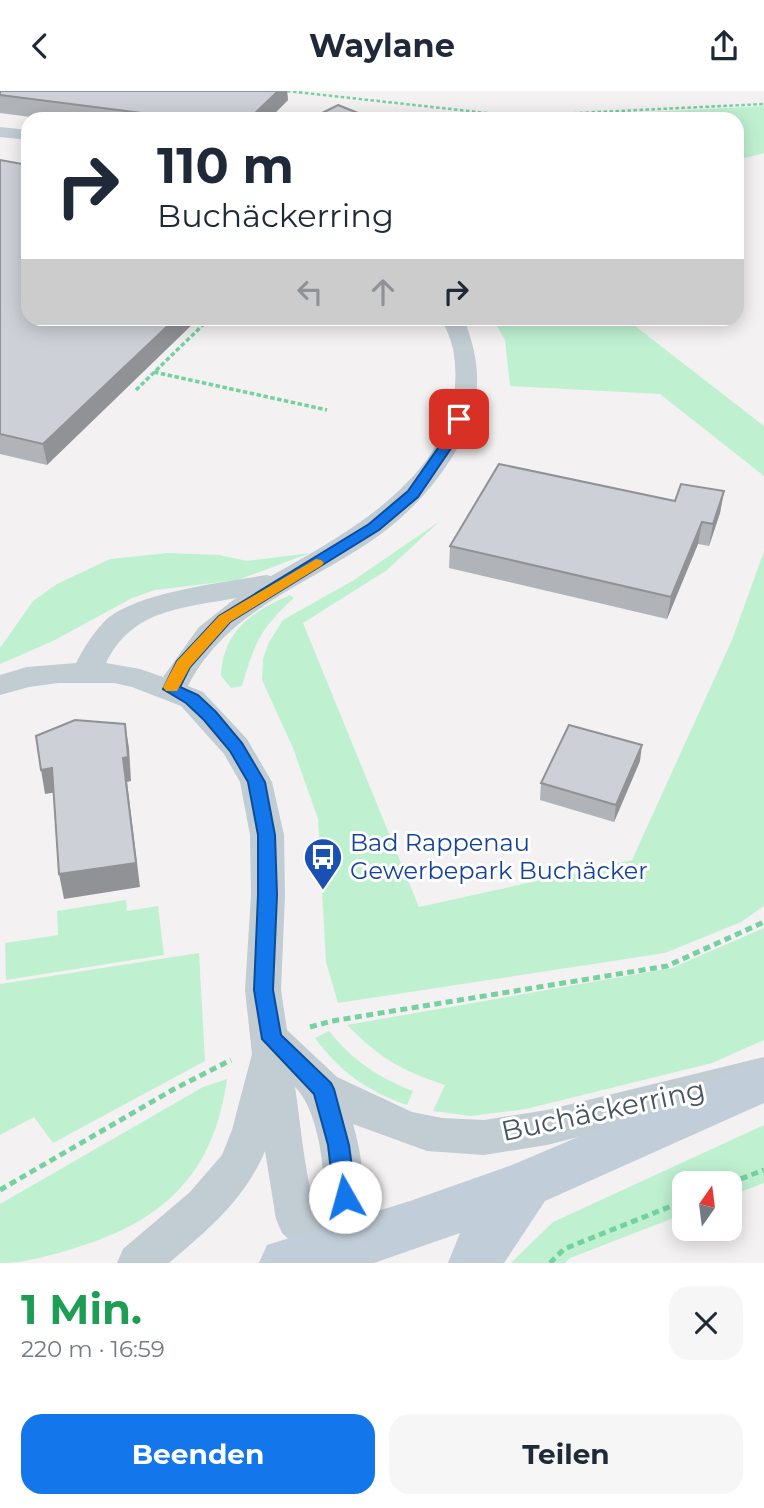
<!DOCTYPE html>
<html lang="de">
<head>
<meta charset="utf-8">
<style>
	:root { --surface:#fff; --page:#f6f6f7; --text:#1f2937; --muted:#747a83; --accent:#1377eb }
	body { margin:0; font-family:Montserrat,sans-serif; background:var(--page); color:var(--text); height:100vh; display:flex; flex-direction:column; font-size:26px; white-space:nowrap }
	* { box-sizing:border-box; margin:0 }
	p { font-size:23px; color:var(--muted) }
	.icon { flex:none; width:38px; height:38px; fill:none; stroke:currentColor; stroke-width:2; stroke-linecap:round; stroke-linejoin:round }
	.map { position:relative; height:1172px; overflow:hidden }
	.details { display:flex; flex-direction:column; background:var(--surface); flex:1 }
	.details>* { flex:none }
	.guide { position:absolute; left:21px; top:21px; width:723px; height:214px; border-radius:21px; box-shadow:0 4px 18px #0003; background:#fff; color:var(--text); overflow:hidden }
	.needle { width:46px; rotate:14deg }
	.controls { position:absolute; left:672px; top:1080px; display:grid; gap:14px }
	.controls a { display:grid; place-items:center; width:70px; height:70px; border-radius:14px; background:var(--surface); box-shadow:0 4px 18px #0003; font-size:35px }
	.pin { position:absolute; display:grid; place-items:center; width:60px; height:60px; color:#fff; margin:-30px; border-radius:14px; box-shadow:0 4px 10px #0006 }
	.me { position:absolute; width:77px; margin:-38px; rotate:353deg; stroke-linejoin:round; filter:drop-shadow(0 0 5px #0008) }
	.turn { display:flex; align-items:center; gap:24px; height:147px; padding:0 21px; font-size:32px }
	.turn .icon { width:91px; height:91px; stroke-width:2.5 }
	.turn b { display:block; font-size:49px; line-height:60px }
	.lanes { display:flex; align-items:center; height:66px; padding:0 21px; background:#0003; justify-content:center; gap:35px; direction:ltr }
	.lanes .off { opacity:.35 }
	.round { display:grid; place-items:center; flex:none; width:74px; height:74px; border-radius:21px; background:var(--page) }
	.overview { display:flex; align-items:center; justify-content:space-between; height:119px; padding:0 21px }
	h1 { font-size:42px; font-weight:700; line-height:52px; color:#1e9e55 }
	.button { display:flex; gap:14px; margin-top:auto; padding:14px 21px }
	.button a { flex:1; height:80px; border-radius:21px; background:var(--accent); color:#fff; font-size:28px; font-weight:700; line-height:80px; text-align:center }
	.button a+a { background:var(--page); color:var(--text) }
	header { display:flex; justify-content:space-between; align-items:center; height:91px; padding:0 21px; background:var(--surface); font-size:32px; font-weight:700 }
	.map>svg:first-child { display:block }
	.green { fill:#bff1d1 }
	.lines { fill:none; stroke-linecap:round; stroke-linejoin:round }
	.path-far2 { stroke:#76d1a1; stroke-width:2.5; stroke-dasharray:3.5 2.5; stroke-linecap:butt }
	.path-far1 { stroke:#76d1a1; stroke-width:3.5; stroke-dasharray:4.5 2.5; stroke-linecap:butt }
	.path { stroke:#76d1a1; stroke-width:5; stroke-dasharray:7 4.5; stroke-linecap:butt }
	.street { fill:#c1ccd3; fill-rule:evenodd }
	.secondary { fill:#c1cdd8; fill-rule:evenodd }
	.wall { fill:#b0b3b8 }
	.shaded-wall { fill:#909296 }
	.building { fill:#cdd0d6; stroke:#909296; stroke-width:2 }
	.route { fill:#1377eb; stroke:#0c4d99; stroke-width:2 }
	.slow { fill:#f59e0b }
	.labels { text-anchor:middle; stroke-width:6; stroke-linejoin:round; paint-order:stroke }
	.transit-label { font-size:24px; fill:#164399; stroke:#fff; text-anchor:start }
	.near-street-label { font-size:28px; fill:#48555f; stroke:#fff }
</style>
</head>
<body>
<header><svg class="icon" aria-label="back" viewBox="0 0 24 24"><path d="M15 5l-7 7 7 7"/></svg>Waylane<svg class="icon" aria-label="share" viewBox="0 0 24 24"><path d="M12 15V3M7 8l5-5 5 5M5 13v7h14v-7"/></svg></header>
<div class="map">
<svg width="764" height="1172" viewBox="0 0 764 1172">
	<rect width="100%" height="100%" fill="#f3f1f1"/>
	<!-- green -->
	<g class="green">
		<path d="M764,15V62L737,69V28H586L579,25Z"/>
		<path d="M493,228H626L764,335V385L660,303L510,295L505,249Z"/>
		<path d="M440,430L387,479L303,532L419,816L632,769L732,549L764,460V815L741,831L665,862L338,912L326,871L318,728L293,657L262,589L263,568L269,551L283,529L354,489Z"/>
		<path d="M168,462L219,464L247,470L310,462L238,489L155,499L132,507L53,550L0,573V557L33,510L57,493L110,468Z"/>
		<path d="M290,504L294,507C260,538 255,551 242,595L231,597L221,585C223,540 251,521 290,504Z"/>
		<path d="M126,809L127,820L158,815L164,864L6,889L5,852L58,844L57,820Z"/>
		<path d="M764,837V949L712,972L526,1018L471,1025L433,1020L445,994C400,979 381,968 347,934L672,877Z"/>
		<path d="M199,862L205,970L53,1052L34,1026L0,1044V893Z"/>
		<path d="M329,940C352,969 379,987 413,1000L407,1014C367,1000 340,981 315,947Z"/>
		<path d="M227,988C214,1081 166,1129 78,1156C53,1164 26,1172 0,1172V1113L203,996Z"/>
		<path d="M764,1034V1092L730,1105V1092H684V1123L570,1167L565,1172H511L553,1131Z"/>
	</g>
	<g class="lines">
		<!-- path-far2 -->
		<path class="path-far2" d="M287,0L514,25L764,13"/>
		<!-- path-far1 -->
		<g class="path-far1">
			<path d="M154,281L327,319"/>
			<path d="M136,299L209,228"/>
		</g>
		<!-- path -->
		<g class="path">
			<path d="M310,936L332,930L667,875L764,831"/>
			<path d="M730,1092L764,1079"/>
			<path d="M0,1099L174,998L231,969"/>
			<path d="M550,1172L564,1158L684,1110"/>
		</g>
		<!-- street -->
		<g class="street">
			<path d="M0,36L28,39V49L0,46Z"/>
			<path d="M442,228H464C482,274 483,311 458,356C439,390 413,419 381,443C314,492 228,516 188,595L203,601L247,648L272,691L284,744L285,804L281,899L287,939L337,986L412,1021L442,1027L484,1029L547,1019L764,966V998L547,1054L484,1064L427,1060L353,1033C367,1082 368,1124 347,1172H314L282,1142L276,1128L265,1060C245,1108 208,1139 169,1172H117L123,1158L190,1101L222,1064L232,1039L252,963L245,899L251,804L250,744L240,691L224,663L181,615L132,596L114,592H58L29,596L0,604V584L27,576L76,572C83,558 92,544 103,532C132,501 224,492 266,484L271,485C355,438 474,374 453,258C451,248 446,238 442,228ZM236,507L199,536L163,586L140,578L106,572C132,518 183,517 236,507ZM295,996C319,1019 329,1090 320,1122C307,1110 299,1018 295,996Z"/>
		</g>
		<!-- secondary -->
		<path class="secondary" d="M764,967V1012L545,1110L504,1172H448L460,1142L374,1172H259L267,1154L410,1110L512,1074Z"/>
	</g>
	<!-- wall -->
	<g class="wall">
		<path d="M0,0H287L288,9L269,28H46L0,22Z"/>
		<path d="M0,69L47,374L0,363Z"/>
		<path d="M724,400L720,422L709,455L698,453L667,528L449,477L450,455Z"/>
		<path d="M640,670L614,731L540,709L541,692Z"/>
	</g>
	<!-- shaded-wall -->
	<g class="shaded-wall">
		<path d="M278,0H287L288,9L269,28H249Z"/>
		<path d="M175,228H198L47,374L43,353Z"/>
		<path d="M724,400L720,422L709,455L713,433Z"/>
		<path d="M702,431L698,453L667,528L671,506Z"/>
		<path d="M125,633L129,657L131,690L127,691L140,796L64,808L59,783L123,667Z"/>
		<path d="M642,654L640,670L614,731L616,714Z"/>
		<path d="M52,677L57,701L45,703L41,679Z"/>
	</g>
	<!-- building -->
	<g class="building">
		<path d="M0,0H278L249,28H189L0,4Z"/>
		<path d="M338,14L373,28H310Z"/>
		<path d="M0,69L28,74V228H175L43,353L0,343Z"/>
		<path d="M499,373L675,410L681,393L724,400L713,433L702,431L671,506L450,455Z"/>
		<path d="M75,629L125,633L128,666L123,667L136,772L59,783L52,677L41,679L36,645Z"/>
		<path d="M569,634L642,654L616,714L541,692Z"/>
	</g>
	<!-- route -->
	<path class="route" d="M459,324L465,328L460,344L418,406L379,439L230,531L190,576L180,596L198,604L216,621L242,652L265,691L275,744L277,804L273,899L281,944L331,992L334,998L349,1054L356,1106L353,1113L345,1116L338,1113L334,1106L328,1054L314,1003L262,948L254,899L258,804V744L248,691L230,660L204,629L186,612L163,598L177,570L219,525L369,433L408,400L447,344L453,328Z"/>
	<!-- slow -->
	<path class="slow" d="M316,468L321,469L324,472L321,475L230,531L190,576L177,600H166L163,596L177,570L219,525Z"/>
	<!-- icons -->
	<defs>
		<g id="bus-pin" transform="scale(2.0125)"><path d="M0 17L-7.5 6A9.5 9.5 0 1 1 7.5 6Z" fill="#1a4fb4" stroke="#fff"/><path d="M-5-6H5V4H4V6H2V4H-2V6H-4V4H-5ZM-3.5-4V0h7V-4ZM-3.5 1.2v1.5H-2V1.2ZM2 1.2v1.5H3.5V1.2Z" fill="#fff"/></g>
	</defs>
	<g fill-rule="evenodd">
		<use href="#bus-pin" x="323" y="766"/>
	</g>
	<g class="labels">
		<!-- transit labels -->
		<g class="transit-label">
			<text x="350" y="760">Bad Rappenau<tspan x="350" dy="28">Gewerbepark Buchäcker</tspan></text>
		</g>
		<!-- near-street labels -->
		<g class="near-street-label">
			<text transform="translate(603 1019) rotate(-12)" y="10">Buchäckerring</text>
		</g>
	</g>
</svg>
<div class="controls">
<a><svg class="needle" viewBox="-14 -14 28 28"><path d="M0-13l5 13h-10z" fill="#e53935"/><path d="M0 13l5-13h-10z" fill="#747a83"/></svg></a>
</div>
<div class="pin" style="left:459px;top:328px;background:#d93025"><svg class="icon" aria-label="arrive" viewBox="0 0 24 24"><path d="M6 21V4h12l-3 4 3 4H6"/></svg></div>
<svg class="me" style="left:345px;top:1106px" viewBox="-20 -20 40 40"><circle r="19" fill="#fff"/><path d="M0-13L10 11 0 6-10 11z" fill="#1377eb"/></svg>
<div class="guide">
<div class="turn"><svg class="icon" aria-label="right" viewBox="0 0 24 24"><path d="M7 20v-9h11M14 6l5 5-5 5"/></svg><div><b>110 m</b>Buchäckerring</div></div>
<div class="lanes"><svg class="icon off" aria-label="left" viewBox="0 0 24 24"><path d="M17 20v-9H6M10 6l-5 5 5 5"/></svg><svg class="icon off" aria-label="ahead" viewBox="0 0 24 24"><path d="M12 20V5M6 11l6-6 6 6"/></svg><svg class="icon" aria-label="right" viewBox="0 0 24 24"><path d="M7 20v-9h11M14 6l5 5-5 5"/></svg></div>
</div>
</div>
<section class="details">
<div class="overview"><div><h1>1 Min.</h1><p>220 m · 16:59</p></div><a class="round"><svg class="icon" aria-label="close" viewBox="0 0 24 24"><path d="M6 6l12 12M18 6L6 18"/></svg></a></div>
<div class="button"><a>Beenden</a><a>Teilen</a></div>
</section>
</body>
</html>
